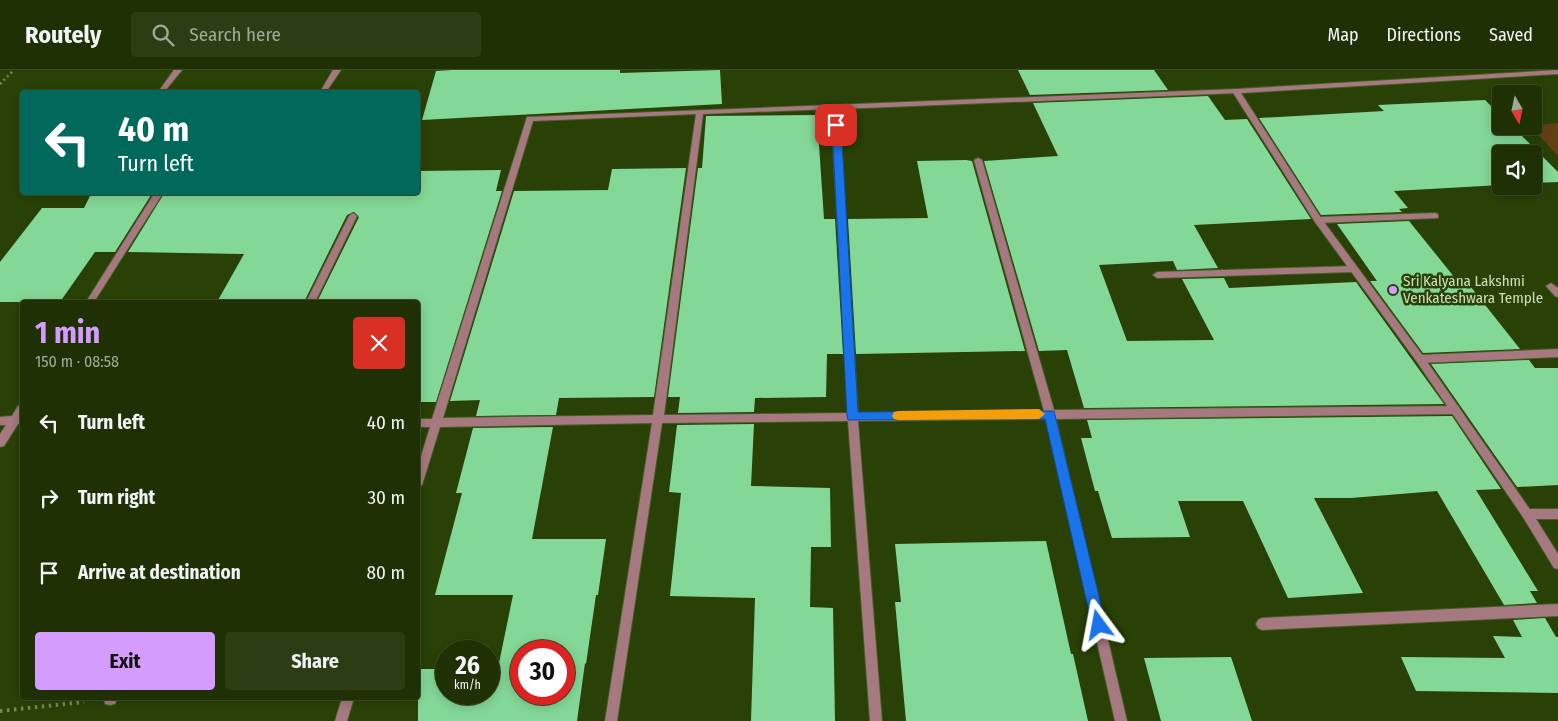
<!DOCTYPE html>
<html lang="en">
<head>
<meta charset="utf-8">
<style>
	:root { --surface:#1f3104; --page:#2c3d13; --text:#f1f3f6; --muted:#a1a99a; --line:#3c4c26; --accent:#d49cfc }
	body { margin:0; font-family:"Fira Sans Condensed",sans-serif; background:var(--page); color:var(--text); height:100vh; display:flex; flex-direction:column; font-size:19px; white-space:nowrap }
	* { box-sizing:border-box; margin:0 }
	p { font-size:16px; color:var(--muted) }
	.icon { flex:none; width:28px; height:28px; fill:none; stroke:currentColor; stroke-width:2; stroke-linecap:round; stroke-linejoin:round }
	.map { position:relative; flex:1; overflow:hidden }
	.sheet { position:absolute; left:20px; top:230px; width:400px; height:400px; display:flex; flex-direction:column; background:var(--surface); border-radius:5px; box-shadow:0 2px 12px #0003,0 0 0 1px var(--line) }
	.sheet>* { flex:none }
	.top-card { position:absolute; left:20px; top:20px; width:400px; height:105px; border-radius:5px; box-shadow:0 2px 12px #0003,0 0 0 1px var(--line); background:#00695c; color:#fff; overflow:hidden }
	.needle { width:32px; rotate:171deg }
	.fabs { position:absolute; left:1492px; top:15px; display:grid; gap:10px }
	.fabs a { display:grid; place-items:center; width:50px; height:50px; border-radius:5px; background:var(--surface); box-shadow:0 2px 12px #0003,0 0 0 1px var(--line); font-size:25px }
	.speed { position:absolute; left:435px; top:570px; display:flex; gap:10px; font-size:25px; font-weight:700; text-align:center }
	.speed>* { display:grid; place-content:center; width:65px; height:65px; border-radius:50%; background:var(--surface); box-shadow:0 2px 12px #0003,0 0 0 1px var(--line); line-height:1 }
	.speed small { font-size:12px; font-weight:400 }
	.speed .limit { border:8px solid #d22; background:#fff; color:#111 }
	.pin { position:absolute; display:grid; place-items:center; width:42px; height:42px; color:#fff; margin:-21px; border-radius:10px; box-shadow:0 2px 8px #0006 }
	.me { position:absolute; width:55px; margin:-28px; rotate:347deg; stroke-linejoin:round; filter:drop-shadow(0 0 4px #0008) }
	.turn { display:flex; align-items:center; gap:18px; height:105px; padding:0 15px; font-size:22px }
	.turn .icon { width:65px; height:65px; stroke-width:2.5 }
	.turn b { display:block; font-size:35px; line-height:42px }
	.round { display:grid; place-items:center; flex:none; width:52px; height:52px; border-radius:5px; background:var(--page) }
	.summary { display:flex; align-items:center; justify-content:space-between; height:85px; padding:0 15px }
	h1 { font-size:30px; font-weight:700; line-height:38px; color:var(--accent) }
	.cta { display:flex; gap:10px; margin-top:auto; padding:10px 15px }
	.cta a { flex:1; height:58px; border-radius:5px; background:var(--accent); color:#111; font-size:20px; font-weight:700; line-height:58px; text-align:center }
	.cta a+a { background:var(--page); color:var(--text) }
	ul { padding:0; list-style:none }
	li { display:flex; align-items:center; gap:15px; height:75px; padding:0 15px }
	li div { flex:1 }
	li b { display:block; font-size:19px }
	li em { font-style:normal }
	header { display:flex; align-items:center; gap:30px; box-sizing:border-box; height:70px; padding:0 25px; background:var(--surface); border-bottom:1px solid var(--line) }
	header strong { font-size:24px }
	nav { display:flex; gap:28px; margin-inline-start:auto; font-size:18px }
	.search { width:350px; height:45px; background:var(--page); display:flex; align-items:center; gap:12px; box-sizing:border-box; padding:0 18px; border-radius:5px; color:var(--muted); font-size:19px }
	.map>svg:first-child { display:block }
	.green { fill:#624014 }
	.building { fill:#84d897; fill-rule:evenodd }
	.lines { fill:none; stroke-linecap:round; stroke-linejoin:round }
	.service-casing { stroke:#465d26; stroke-width:2 }
	.minor-casing { stroke:#465d26; stroke-width:2 }
	.tertiary-casing { stroke:#465d26; stroke-width:2 }
	.path-far1 { stroke:#758a5a; stroke-width:2.5; stroke-dasharray:2 3; stroke-linecap:butt }
	.path { stroke:#758a5a; stroke-width:4; stroke-dasharray:2.5 4.5; stroke-linecap:butt }
	.service { fill:#a5797f; fill-rule:evenodd }
	.minor { fill:#a5797f; fill-rule:evenodd }
	.tertiary { fill:#a5797f; fill-rule:evenodd }
	.route { fill:#1a73e8; stroke:#114b97 }
	.slow { fill:#f59e0b }
	.poi-dot { fill:#d49cfc; stroke:#294106; stroke-width:2 }
	.labels { text-anchor:middle; stroke-width:5; stroke-linejoin:round; paint-order:stroke }
	.poi-label { font-size:15px; fill:#ccdfba; stroke:#294106; text-anchor:start }
</style>
</head>
<body>
<header>
<strong>Routely</strong>
<div class="search"><svg class="icon" aria-label="search" viewBox="0 0 24 24"><circle cx="10" cy="10" r="6"/><path d="M15 15l6 6"/></svg>Search here</div>
<nav><a>Map</a><a>Directions</a><a>Saved</a></nav>
</header>
<div class="map">
<svg width="1558" height="651" viewBox="0 0 1558 651">
	<rect width="100%" height="100%" fill="#294106"/>
	<!-- green -->
	<path class="green" d="M1558,53V86L1530,56Z"/>
	<!-- building -->
	<g class="building">
		<path d="M452,0H620V3L720,0L722,34L422,50L436,1Z"/>
		<path d="M1018,0H1154L1168,20L1030,25Z"/>
		<path d="M1208,26L1225,50L1247,49L1311,149L1194,155L1218,198L1177,200L1173,191L1099,195L1127,271L1214,270L1182,209L1224,208L1229,218L1356,212L1444,334L1084,338L1067,280L1039,281L984,91L1058,86L1033,33Z"/>
		<path d="M1485,30L1501,46V56H1512L1558,102V112L1534,113V84H1501V115L1394,121L1408,138L1399,139L1402,142L1321,145L1259,48L1384,41L1378,35Z"/>
		<path d="M817,45L824,149H835L843,284H827L826,327L755,328L754,342L678,343L680,327H668L698,98H702L706,46Z"/>
		<path d="M966,90L972,91L1025,281L856,284L848,149L928,148L917,91Z"/>
		<path d="M686,98L654,327L559,328L556,345L476,346L480,330L450,331L514,121L608,120L612,99Z"/>
		<path d="M501,100L496,121H502L436,332H418V232H317L359,147L354,142L347,145L304,232H217L244,184L128,182L165,122H418V101Z"/>
		<path d="M92,122H153L115,182H95L60,232H0V192L42,138H84Z"/>
		<path d="M1409,151L1455,208L1463,207L1520,279L1423,283L1370,211H1377L1337,154Z"/>
		<path d="M1529,290L1535,298H1558V415L1517,417L1431,294Z"/>
		<path d="M1452,346L1501,419L1476,420L1538,521H1530L1537,533L1504,535L1437,421L1351,428H1314L1363,523L1288,528L1243,431H1178L1190,467L1112,468L1098,421H1095L1081,368H1092L1087,350Z"/>
		<path d="M754,354L751,416L830,418L831,477H811L810,537L833,538L835,651H751L755,528L670,526L681,423L669,422L677,355Z"/>
		<path d="M553,357L532,469H606L598,525H596L586,594L585,593L577,651H418V599H446V624H489V598H498L513,525H435L462,423H456L473,358ZM521,581H564V624H521Z"/>
		<path d="M1046,471L1071,584H1073L1088,651H906L895,532H901L895,474Z"/>
		<path d="M1545,548L1556,567H1558V623L1416,621L1401,587L1505,588L1493,566L1522,567L1513,550Z"/>
		<path d="M1231,587L1252,651H1161L1144,588Z"/>
	</g>
	<g class="lines">
		<!-- service casing -->
		<g class="service-casing">
			<g id="service">
				<path d="M155,122L163,123L153,139H147L146,137Z"/>
				<path d="M1355,196L1359,199L1355,202L1157,208L1153,205L1157,202Z"/>
			</g>
		</g>
		<!-- minor casing -->
		<g class="minor-casing">
			<g id="minor">
				<path d="M174,0H182L164,22H158Z"/>
				<path d="M333,0H341L326,22H320Z"/>
				<path d="M1236,19H1239V23L839,39L858,343L1044,341L974,90L978,88L982,90L1054,340L1455,336L1459,337L1460,340L1459,343L1455,344L1056,349L1127,651H1115L1046,349L858,351L882,651H870L848,351L662,353L617,651H605L652,353L440,357L423,412L422,415L418,416V396L430,357H418V349H432L527,47ZM831,39L848,343L664,345L703,44ZM696,44L653,345L443,348L533,51Z"/>
				<path d="M150,134L154,137L94,232H86L147,135Z"/>
				<path d="M353,143L357,146L315,232H306L349,146Z"/>
				<path d="M1435,143L1438,144V148L1318,153L1314,150L1318,147Z"/>
				<path d="M1551,213L1558,218V227L1555,226L1546,216Z"/>
				<path d="M1558,279V287L1420,293L1415,289L1420,285Z"/>
				<path d="M22,335V353L18,354L4,376L0,377V364L6,355H0V347L12,346L18,336Z"/>
				<path d="M1527,439H1558V449H1527L1523,447L1521,444L1523,441Z"/>
				<path d="M1558,534V546L1262,560L1258,558L1256,554L1258,550L1262,548Z"/>
				<path d="M104,628H117L115,634L110,635L105,634Z"/>
				<path d="M342,628H354L347,651H335Z"/>
			</g>
		</g>
		<!-- tertiary casing -->
		<g class="tertiary-casing">
			<path id="tertiary" d="M1558,0V4L1241,23L1321,148L1423,286L1531,441L1558,484V499L1554,498L1523,447L1417,292L1315,152L1232,21L1236,19Z"/>
		</g>
		<!-- path-far1 -->
		<path class="path-far1" d="M0,14L14,0"/>
		<!-- path -->
		<path class="path" d="M0,641L84,632"/>
		<!-- service -->
		<use href="#service" class="service"/>
		<!-- minor -->
		<use href="#minor" class="minor"/>
		<!-- tertiary -->
		<use href="#tertiary" class="tertiary"/>
	</g>
	<!-- route -->
	<path class="route" d="M836,53L841,55L858,342L1054,341L1106,555L1104,560L1099,562L1094,560L1092,555L1045,349L848,350L847,346L832,55Z"/>
	<!-- slow -->
	<path class="slow" d="M1039,339L1045,344L1039,349L898,350L894,349L892,346L894,342L898,341Z"/>
	<!-- markers -->
	<circle class="poi-dot" cx="1393" cy="220" r="5"/>
	<g class="labels">
		<!-- poi labels -->
		<g class="poi-label">
			<text x="1403" y="216">Sri Kalyana Lakshmi<tspan x="1403" dy="17">Venkateshwara Temple</tspan></text>
		</g>
	</g>
</svg>
<div class="fabs">
<a><svg class="needle" viewBox="-14 -14 28 28"><path d="M0-13l5 13h-10z" fill="#e53935"/><path d="M0 13l5-13h-10z" fill="#a1a99a"/></svg></a>
<a><svg class="icon" aria-label="sound" viewBox="0 0 24 24"><path d="M4 9h4l5-4v14l-5-4H4zM17 9q2 3 0 6"/></svg></a>
</div>
<div class="speed"><div>26<small>km/h</small></div><div class="limit">30</div></div>
<div class="pin" style="left:836px;top:55px;background:#d93025"><svg class="icon" aria-label="arrive" viewBox="0 0 24 24"><path d="M6 21V4h12l-3 4 3 4H6"/></svg></div>
<svg class="me" style="left:1099px;top:555px" viewBox="-20 -20 40 40"><path d="M0-17L14 15 0 8-14 15z" fill="#1a73e8" stroke="#fff" stroke-width="4"/></svg>
<div class="top-card">
<div class="turn"><svg class="icon" aria-label="left" viewBox="0 0 24 24"><path d="M17 20v-9H6M10 6l-5 5 5 5"/></svg><div><b>40 m</b>Turn left</div></div>
</div>
<section class="sheet">
<div class="summary"><div><h1>1 min</h1><p>150 m · 08:58</p></div><a class="round" style="background:#d93025;color:#fff"><svg class="icon" aria-label="close" viewBox="0 0 24 24"><path d="M6 6l12 12M18 6L6 18"/></svg></a></div>
<ul>
<li><svg class="icon" aria-label="left" viewBox="0 0 24 24"><path d="M17 20v-9H6M10 6l-5 5 5 5"/></svg><div><b>Turn left</b></div><em>40 m</em></li>
<li><svg class="icon" aria-label="right" viewBox="0 0 24 24"><path d="M7 20v-9h11M14 6l5 5-5 5"/></svg><div><b>Turn right</b></div><em>30 m</em></li>
<li><svg class="icon" aria-label="arrive" viewBox="0 0 24 24"><path d="M6 21V4h12l-3 4 3 4H6"/></svg><div><b>Arrive at destination</b></div><em>80 m</em></li>
</ul>
<div class="cta"><a>Exit</a><a>Share</a></div>
</section>
</div>
</body>
</html>
